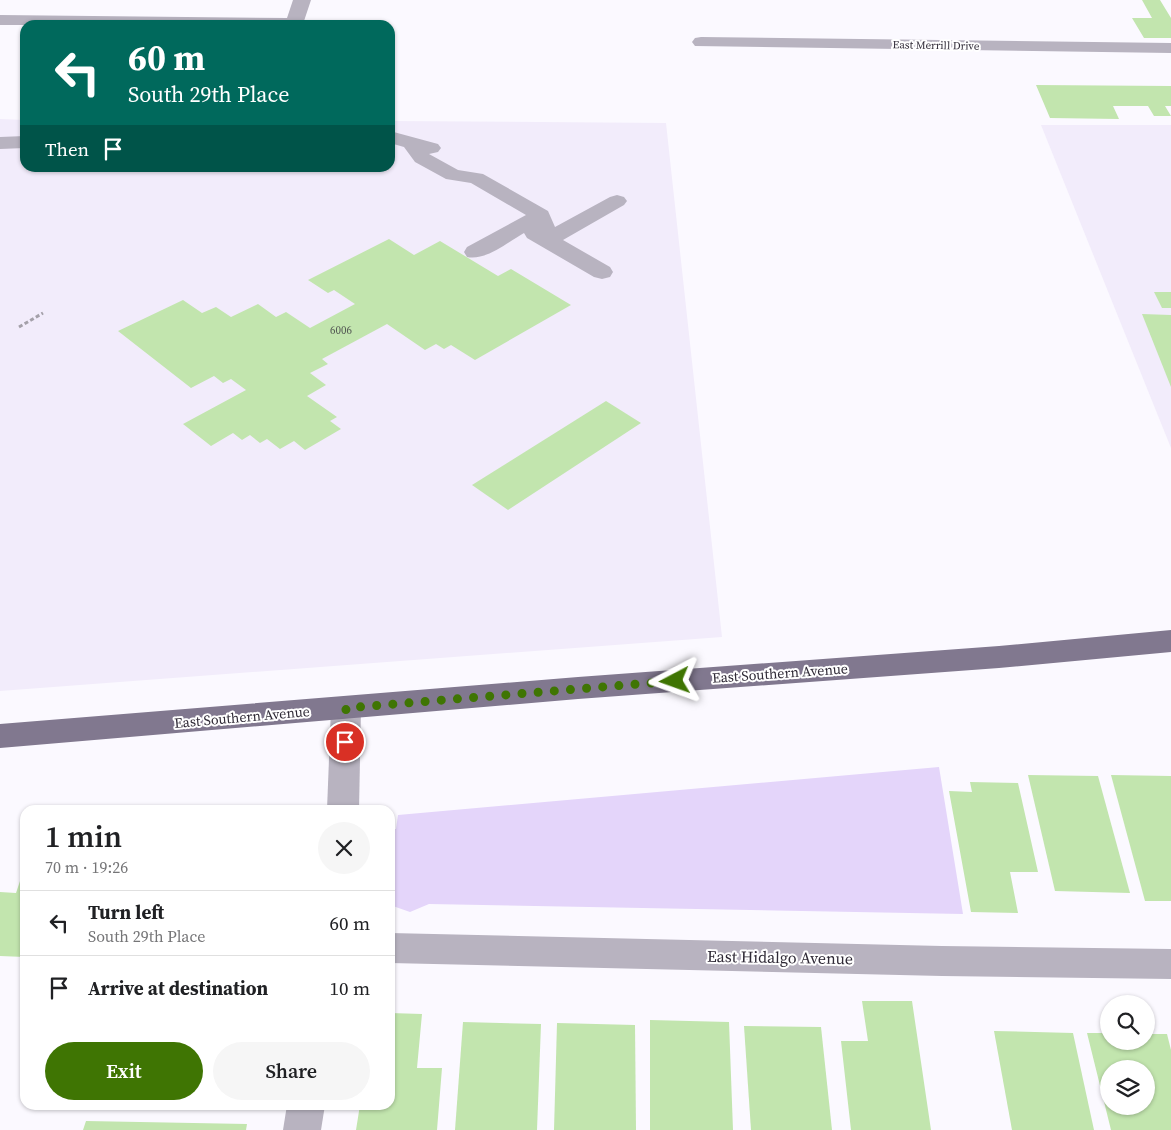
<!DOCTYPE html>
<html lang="en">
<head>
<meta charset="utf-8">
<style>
	:root { --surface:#fff; --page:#f6f6f6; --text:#202124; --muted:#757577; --line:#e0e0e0; --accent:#3f7503 }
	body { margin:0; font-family:"Source Serif 4",serif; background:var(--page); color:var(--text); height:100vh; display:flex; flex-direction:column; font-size:19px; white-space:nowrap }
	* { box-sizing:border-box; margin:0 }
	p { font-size:16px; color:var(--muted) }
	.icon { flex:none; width:28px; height:28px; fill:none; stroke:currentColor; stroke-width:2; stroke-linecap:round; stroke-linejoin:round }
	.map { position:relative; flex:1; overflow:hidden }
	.sheet { position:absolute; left:20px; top:805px; width:375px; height:305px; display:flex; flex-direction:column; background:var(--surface); border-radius:15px; box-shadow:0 1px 4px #0004 }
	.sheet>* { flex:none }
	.banner { position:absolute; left:20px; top:20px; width:375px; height:152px; border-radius:15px; box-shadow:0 1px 4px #0004; background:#00695c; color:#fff; overflow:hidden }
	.controls { position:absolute; left:1100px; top:995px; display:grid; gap:10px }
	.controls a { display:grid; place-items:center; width:55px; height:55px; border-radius:50%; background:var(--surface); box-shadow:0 1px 4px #0004; font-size:25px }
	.pin { position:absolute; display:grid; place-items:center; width:42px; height:42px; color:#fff; margin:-21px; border:2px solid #fff; border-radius:50%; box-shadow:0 1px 5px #0007 }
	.me { position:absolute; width:55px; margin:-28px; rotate:266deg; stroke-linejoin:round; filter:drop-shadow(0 0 4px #0008) }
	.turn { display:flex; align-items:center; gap:18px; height:105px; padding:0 25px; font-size:22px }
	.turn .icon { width:65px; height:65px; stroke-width:2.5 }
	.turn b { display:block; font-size:35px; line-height:42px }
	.then { display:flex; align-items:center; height:48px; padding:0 25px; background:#0003; gap:10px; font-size:19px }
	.round { display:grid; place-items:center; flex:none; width:52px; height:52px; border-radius:26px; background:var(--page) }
	.overview { display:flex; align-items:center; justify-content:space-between; height:85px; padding:0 25px }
	h1 { font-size:30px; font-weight:600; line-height:38px }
	.action { display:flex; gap:10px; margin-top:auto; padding:10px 25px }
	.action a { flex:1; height:58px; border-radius:30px; background:var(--accent); color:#fff; font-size:20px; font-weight:600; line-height:58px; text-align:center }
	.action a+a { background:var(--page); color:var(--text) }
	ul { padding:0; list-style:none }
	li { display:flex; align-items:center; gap:15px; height:65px; padding:0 25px; border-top:1px solid var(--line) }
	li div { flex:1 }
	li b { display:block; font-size:19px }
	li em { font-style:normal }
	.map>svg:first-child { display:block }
	.built { fill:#f2ecfb }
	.green { fill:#e4d5fa }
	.building { fill:#c2e5ae; fill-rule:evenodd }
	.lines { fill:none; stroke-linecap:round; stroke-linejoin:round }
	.path { stroke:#a4a0a9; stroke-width:3; stroke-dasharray:4 2.5; stroke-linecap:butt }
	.minor { fill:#b8b3c0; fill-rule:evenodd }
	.major { fill:#81788f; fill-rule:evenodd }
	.route { stroke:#3f7503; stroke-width:9; stroke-dasharray:0 16.2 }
	.labels { text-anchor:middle; stroke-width:4; stroke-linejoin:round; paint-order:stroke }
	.far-street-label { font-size:11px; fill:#2e2935; stroke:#fff }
	.number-label { font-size:11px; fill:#535853 }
	.street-label { font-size:14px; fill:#2e2935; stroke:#fff }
	.near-street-label { font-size:16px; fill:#2e2935; stroke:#fff }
</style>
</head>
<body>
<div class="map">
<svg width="1171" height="1130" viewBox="0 0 1171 1130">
	<rect width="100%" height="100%" fill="#fbf9ff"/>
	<!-- built -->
	<g class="built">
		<path d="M0,119L25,120V168H390V121L666,123L722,637L0,691Z"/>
		<path d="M1041,125H1171V448Z"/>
	</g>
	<!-- green -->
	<path class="green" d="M939,767L963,914L429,904L410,912L390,905V829H396L398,815Z"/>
	<!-- building -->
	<g class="building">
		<path d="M1142,0H1160L1171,18V38H1144L1132,18H1152Z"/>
		<path d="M1036,85L1171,86V106H1165L1171,116H1154L1148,106H1113L1119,119L1050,118Z"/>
		<path d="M389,239L414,255L440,241L498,276L511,269L571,305L475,360L451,345L444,349L436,344L425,350L387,324L322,359L328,364L310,373L326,385L307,396L337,417L330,421L341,429L305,450L294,441L280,449L267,439L260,443L250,435L242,440L233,433L211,446L183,424L246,390L231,379L223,383L214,376L191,388L118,331L183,300L202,313L216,307L231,317L258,304L276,317L286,312L310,328L355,304L334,290L328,293L308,280Z"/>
		<path d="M1154,292H1171V308H1162Z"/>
		<path d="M1142,314L1171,315V387Z"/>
		<path d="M606,401L641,423L508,510L472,485Z"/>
		<path d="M1028,775L1098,776L1130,893L1055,891Z"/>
		<path d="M1111,775L1171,776V901H1145Z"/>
		<path d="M970,782L1018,783L1038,872H1010L1018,913L971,912L949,791L972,792Z"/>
		<path d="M20,881H25V957L0,956V892L16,893Z"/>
		<path d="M862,1001H912L931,1130H851L841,1041H868Z"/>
		<path d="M390,1013L422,1014L417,1068H442L437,1130H356L360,1105H390Z"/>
		<path d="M650,1020L729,1022L733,1130H650Z"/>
		<path d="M463,1022L541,1024L537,1130H455Z"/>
		<path d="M557,1023L635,1025L636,1130H554Z"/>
		<path d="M744,1026L821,1027L832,1130H751Z"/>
		<path d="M994,1031L1073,1033L1094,1130H1012Z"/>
		<path d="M1087,1033H1109V1041H1146V1034H1167L1171,1050V1130H1111ZM1109,1069H1146V1106H1109Z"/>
		<path d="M86,1121L247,1124L246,1130H83Z"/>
	</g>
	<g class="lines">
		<!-- path -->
		<path class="path" d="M19,327L43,313"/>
		<!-- minor -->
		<g class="minor">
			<path d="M293,0H311L304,21L301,25H0V15L287,18Z"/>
			<path d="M701,37L1171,43V53L695,46L692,42L695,38Z"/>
			<path d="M390,131L438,144L441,148L438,152L429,154L458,170L483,174L548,211L555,227L610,197L617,195L624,197L627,201L624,205L563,240L610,267L613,272L610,277L602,279L594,277L527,238L524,233C508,242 486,261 467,257L464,252L467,247L526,215L471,183L446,179L415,162L404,147L390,143Z"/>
			<path d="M25,136V148L0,149V137Z"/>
			<path d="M346,696L357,700L361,708L359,810H327L331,708L335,700Z"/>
			<path d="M390,933L942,946L1171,949V979L942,976L390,963Z"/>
			<path d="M287,1105H325L321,1130H283Z"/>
		</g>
		<!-- major -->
		<path class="major" d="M1171,630V652L999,668L578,699L0,748V724L578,677L999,646Z"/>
	</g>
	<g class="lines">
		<!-- route -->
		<path class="route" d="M345,742L346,708L675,681"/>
	</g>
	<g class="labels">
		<!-- far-street labels -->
		<g class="far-street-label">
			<text transform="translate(936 45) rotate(1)" y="4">East Merrill Drive</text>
		</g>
		<!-- number labels -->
		<g class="number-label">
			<text x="341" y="334">6006</text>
		</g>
		<!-- street labels -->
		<g class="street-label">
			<text transform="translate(780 673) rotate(-4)" y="5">East Southern Avenue</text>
			<text transform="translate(242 717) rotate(-5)" y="5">East Southern Avenue</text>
		</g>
		<!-- near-street labels -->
		<g class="near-street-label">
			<text transform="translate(780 957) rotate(1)" y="6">East Hidalgo Avenue</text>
		</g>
	</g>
</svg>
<div class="controls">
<a><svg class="icon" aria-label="search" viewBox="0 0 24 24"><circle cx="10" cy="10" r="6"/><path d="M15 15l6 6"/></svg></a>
<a><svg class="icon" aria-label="layers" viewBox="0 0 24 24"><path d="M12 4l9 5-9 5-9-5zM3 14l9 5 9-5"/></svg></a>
</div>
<div class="pin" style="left:345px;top:742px;background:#d93025"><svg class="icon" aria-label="arrive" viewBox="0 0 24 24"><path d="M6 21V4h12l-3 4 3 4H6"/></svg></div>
<svg class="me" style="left:675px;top:681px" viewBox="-20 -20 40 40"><path d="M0-17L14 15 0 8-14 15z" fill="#3f7503" stroke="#fff" stroke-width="4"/></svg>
<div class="banner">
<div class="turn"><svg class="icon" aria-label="left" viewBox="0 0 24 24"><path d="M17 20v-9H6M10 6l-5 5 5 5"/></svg><div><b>60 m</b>South 29th Place</div></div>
<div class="then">Then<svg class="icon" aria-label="arrive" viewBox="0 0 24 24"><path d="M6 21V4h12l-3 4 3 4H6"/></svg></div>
</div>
<section class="sheet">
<div class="overview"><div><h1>1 min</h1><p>70 m · 19:26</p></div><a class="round"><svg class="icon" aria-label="close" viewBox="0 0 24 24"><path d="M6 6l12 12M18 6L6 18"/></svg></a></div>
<ul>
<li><svg class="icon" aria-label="left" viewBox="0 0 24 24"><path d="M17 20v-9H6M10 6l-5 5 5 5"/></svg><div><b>Turn left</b><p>South 29th Place</p></div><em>60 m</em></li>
<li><svg class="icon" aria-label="arrive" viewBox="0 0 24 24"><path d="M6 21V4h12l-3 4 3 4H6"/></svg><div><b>Arrive at destination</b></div><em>10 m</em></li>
</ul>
<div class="action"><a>Exit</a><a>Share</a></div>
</section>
</div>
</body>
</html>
